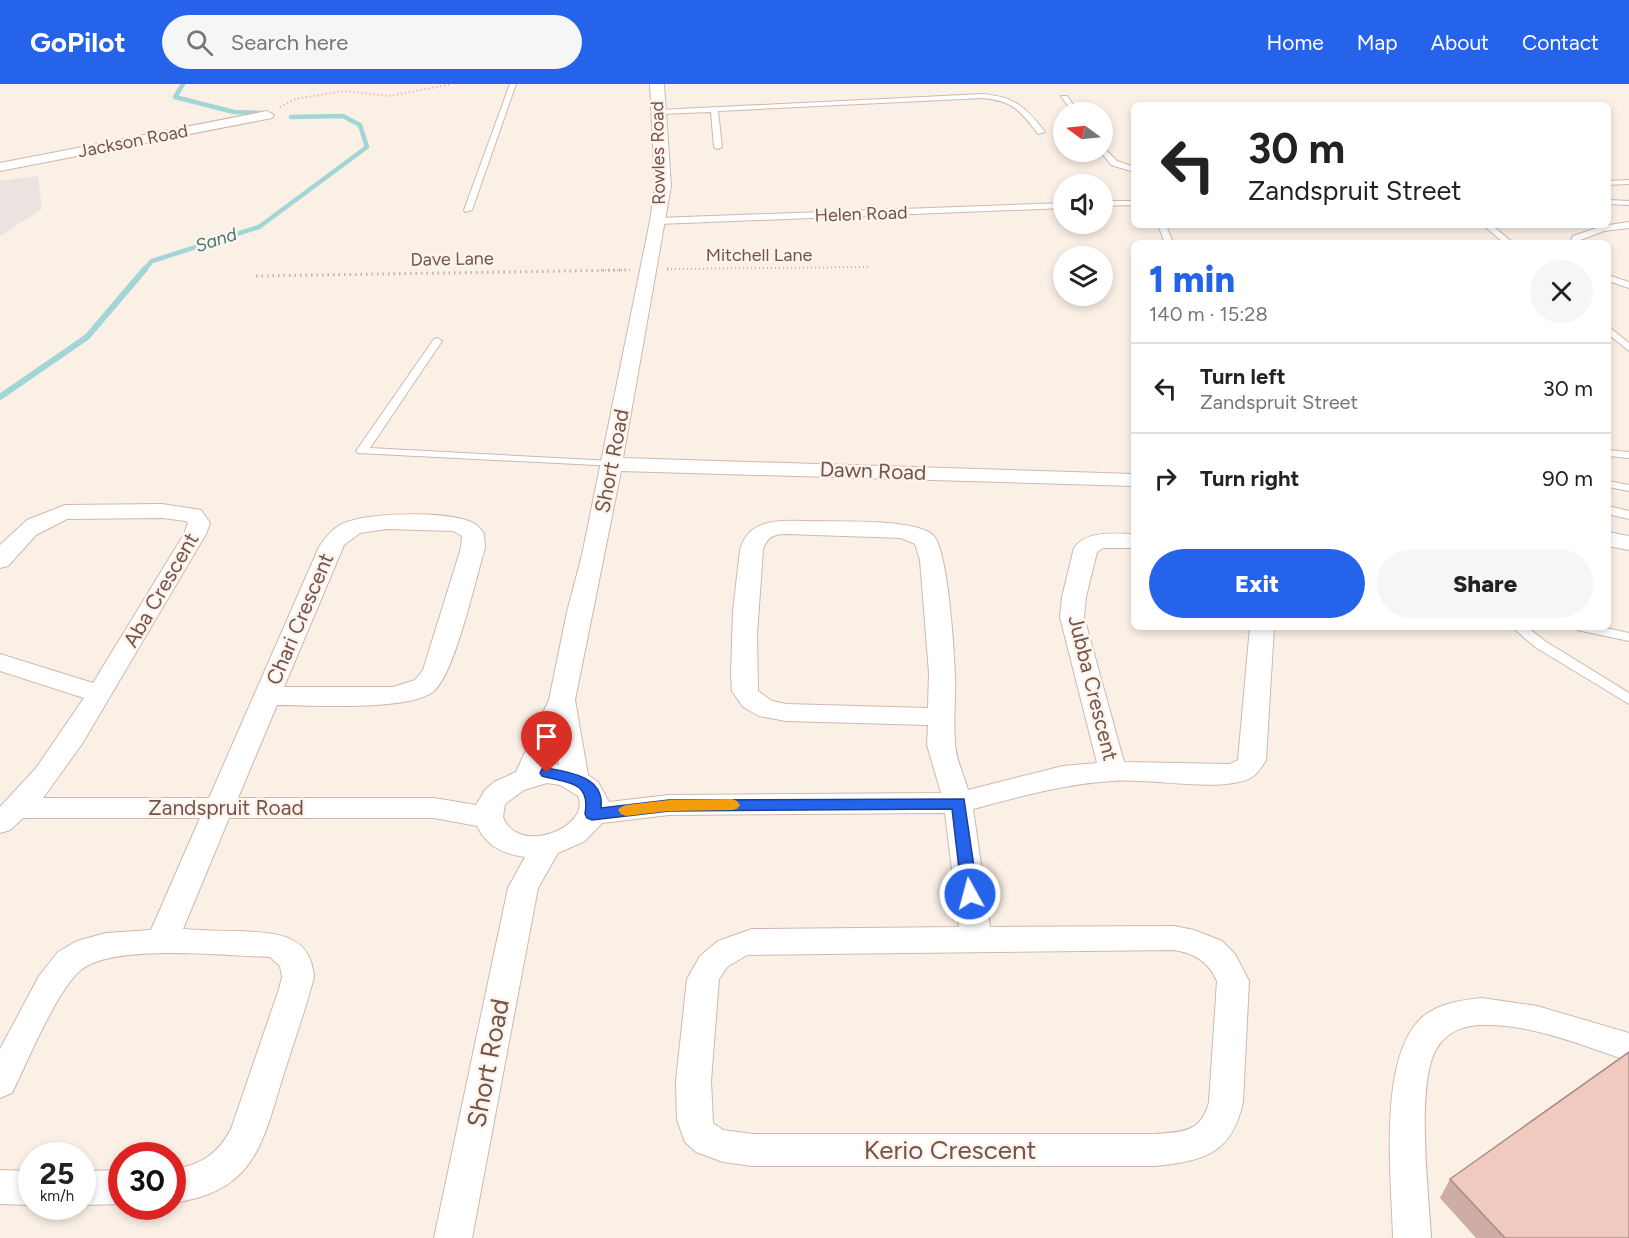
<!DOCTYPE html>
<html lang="en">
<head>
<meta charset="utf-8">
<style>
	:root { --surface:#fff; --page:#f6f6f6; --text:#222; --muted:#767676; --line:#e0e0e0; --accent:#2563eb }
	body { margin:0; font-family:Figtree,sans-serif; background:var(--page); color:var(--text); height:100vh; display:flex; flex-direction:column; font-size:22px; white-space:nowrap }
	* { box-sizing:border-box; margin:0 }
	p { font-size:20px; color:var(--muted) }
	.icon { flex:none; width:33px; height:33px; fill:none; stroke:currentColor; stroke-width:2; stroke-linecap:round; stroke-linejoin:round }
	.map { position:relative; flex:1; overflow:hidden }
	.sheet { position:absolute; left:1131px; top:156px; width:480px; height:390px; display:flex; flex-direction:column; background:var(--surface); border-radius:9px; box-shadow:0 3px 9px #0003 }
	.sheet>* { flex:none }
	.banner { position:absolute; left:1131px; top:18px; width:480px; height:126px; border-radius:9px; box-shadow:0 3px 9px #0003; background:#fff; color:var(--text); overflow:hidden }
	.needle { width:39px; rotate:285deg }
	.buttons { position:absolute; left:1053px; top:18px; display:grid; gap:12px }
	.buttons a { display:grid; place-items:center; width:60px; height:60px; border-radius:50%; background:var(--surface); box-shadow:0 3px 9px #0003; font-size:30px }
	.speed { position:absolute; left:18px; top:1058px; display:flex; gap:12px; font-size:30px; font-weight:700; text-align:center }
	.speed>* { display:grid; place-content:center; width:78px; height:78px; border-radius:50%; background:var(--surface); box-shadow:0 3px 9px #0003; line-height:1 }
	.speed small { font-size:15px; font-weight:400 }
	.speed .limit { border:9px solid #d22; background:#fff; color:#111 }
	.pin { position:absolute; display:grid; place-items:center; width:51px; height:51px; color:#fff; margin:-62px -26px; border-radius:50% 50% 50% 0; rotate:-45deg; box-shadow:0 0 6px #0007 }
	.pin .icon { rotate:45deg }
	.me { position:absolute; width:66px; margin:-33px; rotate:353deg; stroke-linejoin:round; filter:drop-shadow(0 0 4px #0008) }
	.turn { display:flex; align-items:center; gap:21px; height:126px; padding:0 18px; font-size:27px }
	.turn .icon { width:78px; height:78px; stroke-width:2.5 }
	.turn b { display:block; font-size:42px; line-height:51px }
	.round { display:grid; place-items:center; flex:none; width:63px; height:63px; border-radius:32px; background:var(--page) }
	.overview { display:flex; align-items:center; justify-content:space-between; height:102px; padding:0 18px }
	h1 { font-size:36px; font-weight:800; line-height:45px; color:var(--accent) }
	.cta { display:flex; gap:12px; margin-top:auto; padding:12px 18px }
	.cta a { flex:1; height:69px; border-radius:36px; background:var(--accent); color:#fff; font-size:24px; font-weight:800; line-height:69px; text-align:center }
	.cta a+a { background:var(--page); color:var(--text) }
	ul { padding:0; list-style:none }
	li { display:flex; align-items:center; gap:18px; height:90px; padding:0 18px; border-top:2px solid var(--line) }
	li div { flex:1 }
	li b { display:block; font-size:22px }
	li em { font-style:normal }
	header { display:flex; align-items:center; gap:36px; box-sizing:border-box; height:84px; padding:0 30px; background:var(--accent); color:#fff }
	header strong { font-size:28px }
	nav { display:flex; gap:33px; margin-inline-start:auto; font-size:21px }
	.search { width:420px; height:54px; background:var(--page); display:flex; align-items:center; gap:15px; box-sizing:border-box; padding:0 21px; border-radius:33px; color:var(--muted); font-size:22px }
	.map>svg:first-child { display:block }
	.industrial { fill:#ece3e0 }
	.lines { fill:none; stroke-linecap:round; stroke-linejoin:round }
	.stream-far1 { stroke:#a2d5d5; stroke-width:4.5 }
	.stream { stroke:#a2d5d5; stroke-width:6 }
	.service-casing { stroke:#cfb8af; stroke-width:2 }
	.minor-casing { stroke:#cfb8af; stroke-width:2 }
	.path-far1 { stroke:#d4ada2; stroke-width:2; stroke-dasharray:1 3; stroke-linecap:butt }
	.path { stroke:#d4ada2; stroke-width:3; stroke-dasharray:1.5 4; stroke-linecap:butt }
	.service { fill:#fff; fill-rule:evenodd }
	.minor { fill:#fff; fill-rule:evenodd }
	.wall { fill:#ceaea4 }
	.building { fill:#f0cabf; stroke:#a88d86; stroke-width:1.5 }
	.route { fill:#2563eb; stroke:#184099; stroke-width:1.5 }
	.slow { fill:#f59e0b }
	.labels { text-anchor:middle; stroke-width:5; stroke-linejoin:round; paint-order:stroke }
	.far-street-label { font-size:18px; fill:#73544c; stroke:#fef4ec }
	.far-water-label { font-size:18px; font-style:italic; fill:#407878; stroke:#fef4ec }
	.street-label { font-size:21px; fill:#73544c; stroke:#fef4ec }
	.near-street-label { font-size:26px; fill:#73544c; stroke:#fef4ec }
</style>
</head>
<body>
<header>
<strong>GoPilot</strong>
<div class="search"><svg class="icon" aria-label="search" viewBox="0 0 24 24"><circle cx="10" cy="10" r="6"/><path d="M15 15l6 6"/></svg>Search here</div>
<nav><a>Home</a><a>Map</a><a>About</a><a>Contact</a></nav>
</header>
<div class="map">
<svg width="1629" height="1154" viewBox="0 0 1629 1154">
	<rect width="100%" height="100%" fill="#fbf0e6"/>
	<!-- industrial -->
	<path class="industrial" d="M38,92L42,125L0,152V97Z"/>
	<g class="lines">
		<!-- stream-far1 -->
		<g class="stream-far1">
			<path d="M183,0L175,13L234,28L263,29"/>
			<path d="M144,186L152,177L259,143L367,63L360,41L343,32L291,33"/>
		</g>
		<!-- stream -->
		<path class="stream" d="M0,313L87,253L145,185"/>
		<!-- service casing -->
		<g class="service-casing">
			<g id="service">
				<path d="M510,0H516L472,126L465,128L464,126Z"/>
				<path d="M983,10C1015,13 1026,23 1045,48L1038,50C1021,27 1013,17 983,14L718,27L722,63L718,65L714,63L711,28L659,30L655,28L659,26Z"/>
				<path d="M1061,12H1067L1078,28H1072Z"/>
				<path d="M1102,62L1117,77L1134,83V88L1111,81L1101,68Z"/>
				<path d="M1629,96V100L1608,101V97Z"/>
				<path d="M1608,116L1629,117V121L1608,120Z"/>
				<path d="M1102,117H1134V121L1102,122Z"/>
				<path d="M1064,119V124L658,140L654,137L658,134Z"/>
				<path d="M1629,138V144L1604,147L1580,156L1578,159H1570L1573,152L1602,142Z"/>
				<path d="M1158,141H1166L1173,159H1165Z"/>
				<path d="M1483,141H1492L1513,159H1504Z"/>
				<path d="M1608,191L1629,198V204L1608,197Z"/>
				<path d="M1608,242L1629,259V267L1608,250Z"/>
				<path d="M437,254L442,257L370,364L612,377L618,380L616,382L358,369L356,367L434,255Z"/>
				<path d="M1608,366L1629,368V374L1608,372Z"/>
				<path d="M1608,397L1629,401V407L1608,403Z"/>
				<path d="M1608,422L1629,427V435L1608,430Z"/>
				<path d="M1512,543H1527L1545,557L1629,609V620L1535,563Z"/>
				<path d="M1575,543H1601L1629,549V557L1577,546Z"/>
			</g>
		</g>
		<!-- minor casing -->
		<g class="minor-casing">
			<g id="minor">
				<path d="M650,0H664L671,102L623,374L1134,390V402L621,387L575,616L588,691L598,698L609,718L669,711L941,709L927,661L928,641L786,637L759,632L743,623L732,607L731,590L733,527L740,466C748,436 776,436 803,437C830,438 915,434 933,451C948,465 954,565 955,590C956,612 953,635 955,658C955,674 964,691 968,706L1063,682L1097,679L1060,533L1062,513L1074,464C1087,446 1114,450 1134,450V464H1103L1097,468L1086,513L1084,533L1124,678L1230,680L1238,676L1250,543H1274L1266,676C1259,688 1254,695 1239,698C1203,706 1150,694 1112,697C1064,700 1019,713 973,725L990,843L1174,842L1194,846L1222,857L1235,870L1249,897L1243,1018C1232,1070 1203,1077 1155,1082H753L723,1078L696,1068L685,1058L677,1036L676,997L687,895L700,872L718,857L752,845L959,843L945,729L669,731L602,739L585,757L558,769L538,804L472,1154H434L508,804L525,773C504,770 487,763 477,742L434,734H229L183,845C202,846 220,847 239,847C274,849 311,849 314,893C306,924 295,955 285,986C263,1055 258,1108 172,1119V1085C200,1082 218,1070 231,1045L279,905L282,893L280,882L270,873C227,872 113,859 81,886C57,905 27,979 12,1009L0,1014V965L39,892L58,868L77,857L106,849L151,846L200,734H23L10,746L0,749V723L36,684L84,614L0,587V570L93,599L184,450L188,439L186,437L162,434L67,435L36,451L8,482L0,484V461L27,436L65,421L162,420L201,426L210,439L206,450L82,660L43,714H209L319,463C325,454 332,445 342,440C368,428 445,427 471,438C477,440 481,445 484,450L485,464C475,497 456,585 435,606C413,628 309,621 277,621L238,714H434L476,721L485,706L494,698L516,688L549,616L567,528L582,471L650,137L655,102ZM387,445L453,447L462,452L461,464L423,586L415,596L393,603H284L344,461L360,449ZM787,450L901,454L915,460L920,476L929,589L928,624L786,620L772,617L758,607L757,550L763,466C767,453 773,450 787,450ZM556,660L559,681L547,679ZM547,699L560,701L578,712C592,743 518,773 503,733L505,720L524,706ZM1174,866C1194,869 1209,878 1217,897L1209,1018C1201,1049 1182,1048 1155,1050H753L723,1046L713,1039L711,997L719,895L727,883L747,871Z"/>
				<path d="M267,27L274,31L272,34L0,87V79Z"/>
				<path d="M1608,448L1629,452V466L1608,462Z"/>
				<path d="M1482,914L1537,922L1629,949V977C1583,962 1533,940 1483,941C1464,941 1447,948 1437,964C1415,998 1429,1111 1431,1154H1393C1392,1098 1376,969 1425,931C1441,919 1462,916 1482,914Z"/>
				<path d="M0,1086L32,1087V1121L0,1120Z"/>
				<path d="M122,1086V1120L82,1121V1087Z"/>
			</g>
		</g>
		<!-- path-far1 -->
		<g class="path-far1">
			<path d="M280,23L296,15L344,7L389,12L452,0"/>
			<path d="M667,185L870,183"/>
			<path d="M601,186H630"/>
		</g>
		<!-- path -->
		<g class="path">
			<path d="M667,185H670"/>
			<path d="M256,192L630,186"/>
		</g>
		<!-- service -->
		<use href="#service" class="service"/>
		<!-- minor -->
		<use href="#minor" class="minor"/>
	</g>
	<!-- wall -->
	<path class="wall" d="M1450,1095L1629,1154H1476L1440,1114Z"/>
	<!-- building -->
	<path class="building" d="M1629,968V1154H1505L1450,1095Z"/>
	<!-- route -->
	<path class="route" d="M547,684C570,688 605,693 601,724L669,716L964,715L978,810L976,814H964L962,810L952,725L669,727L592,736L587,734L585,730C591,696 566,699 542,692L540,689L542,685Z"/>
	<!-- slow -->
	<path class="slow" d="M732,715L737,717L740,721L737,725L732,726L669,727L626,732L621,730L618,726L621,723L626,721L669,716Z"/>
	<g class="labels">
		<!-- far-street labels -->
		<g class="far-street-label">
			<text transform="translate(133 57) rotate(-11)" y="6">Jackson Road</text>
			<text transform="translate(658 69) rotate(-91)" y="6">Rowles Road</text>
			<text transform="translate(861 130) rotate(-2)" y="6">Helen Road</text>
			<text x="759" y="177">Mitchell Lane</text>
			<text transform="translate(452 175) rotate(-1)" y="6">Dave Lane</text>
		</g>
		<!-- far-water labels -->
		<g class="far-water-label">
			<text transform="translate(216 156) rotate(-18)" y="6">Sand</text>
		</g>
		<!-- street labels -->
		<g class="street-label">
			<text transform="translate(612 377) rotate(-79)" y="7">Short Road</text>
			<text transform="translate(873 387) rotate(2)" y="7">Dawn Road</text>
			<text transform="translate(161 506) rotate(-60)" y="7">Aba Crescent</text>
			<text transform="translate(300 535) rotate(-67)" y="7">Chari Crescent</text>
			<text transform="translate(1093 604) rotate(76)" y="7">Jubba Crescent</text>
			<text x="226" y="731">Zandspruit Road</text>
		</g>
		<!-- near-street labels -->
		<g class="near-street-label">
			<text transform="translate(488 979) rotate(-79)" y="9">Short Road</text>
			<text x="950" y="1075">Kerio Crescent</text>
		</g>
	</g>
</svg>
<div class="buttons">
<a><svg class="needle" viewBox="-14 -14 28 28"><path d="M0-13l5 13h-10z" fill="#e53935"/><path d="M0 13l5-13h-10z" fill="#767676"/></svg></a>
<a><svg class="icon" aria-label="sound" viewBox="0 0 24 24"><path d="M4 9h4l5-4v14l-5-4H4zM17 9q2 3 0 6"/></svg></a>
<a><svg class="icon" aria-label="layers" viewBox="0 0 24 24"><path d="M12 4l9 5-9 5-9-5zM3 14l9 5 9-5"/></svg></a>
</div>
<div class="speed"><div>25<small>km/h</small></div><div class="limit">30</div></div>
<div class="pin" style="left:547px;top:689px;background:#d93025"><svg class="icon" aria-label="arrive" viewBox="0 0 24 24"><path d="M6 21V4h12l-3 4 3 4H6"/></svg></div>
<svg class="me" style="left:970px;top:810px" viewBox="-20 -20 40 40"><circle r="17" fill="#2563eb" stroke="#fff" stroke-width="3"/><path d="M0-11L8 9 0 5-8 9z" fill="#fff"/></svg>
<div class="banner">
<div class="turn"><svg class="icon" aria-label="left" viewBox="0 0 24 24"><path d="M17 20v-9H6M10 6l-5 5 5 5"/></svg><div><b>30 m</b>Zandspruit Street</div></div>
</div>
<section class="sheet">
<div class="overview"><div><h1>1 min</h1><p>140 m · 15:28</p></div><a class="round"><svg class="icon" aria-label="close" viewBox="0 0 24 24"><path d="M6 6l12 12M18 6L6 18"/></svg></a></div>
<ul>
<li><svg class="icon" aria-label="left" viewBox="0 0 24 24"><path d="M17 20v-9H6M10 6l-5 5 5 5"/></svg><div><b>Turn left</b><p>Zandspruit Street</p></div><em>30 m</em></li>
<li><svg class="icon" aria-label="right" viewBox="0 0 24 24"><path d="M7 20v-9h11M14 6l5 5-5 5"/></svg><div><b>Turn right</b></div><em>90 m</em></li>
</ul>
<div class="cta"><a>Exit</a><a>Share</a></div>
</section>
</div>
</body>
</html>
